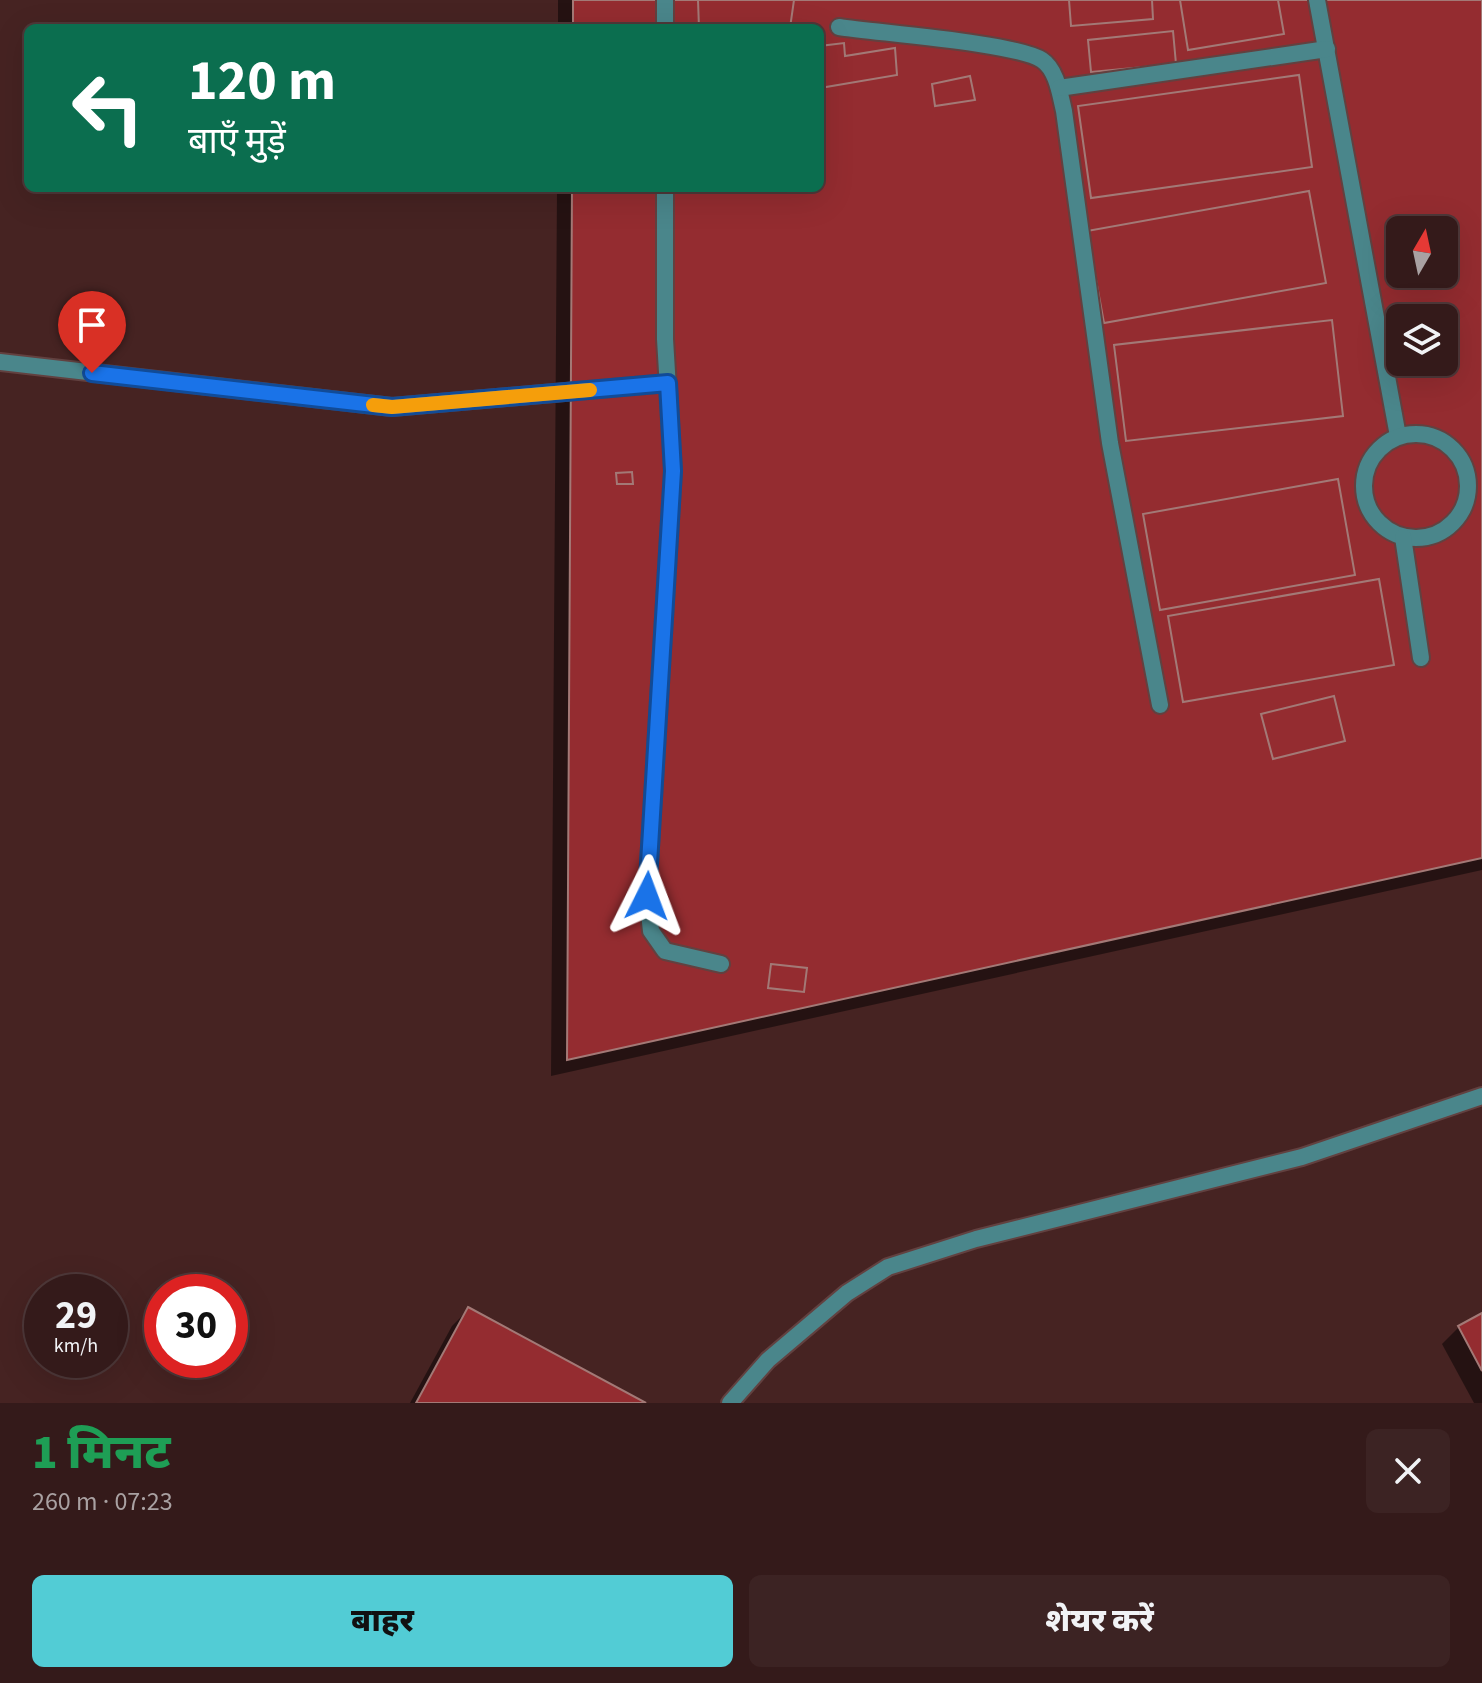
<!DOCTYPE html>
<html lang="hi">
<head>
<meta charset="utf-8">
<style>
	:root { --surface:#341a1a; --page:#3c2323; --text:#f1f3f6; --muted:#a9a1a2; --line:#4e3839; --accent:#52ccd5 }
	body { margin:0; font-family:"Source Sans 3","Noto Sans Devanagari",sans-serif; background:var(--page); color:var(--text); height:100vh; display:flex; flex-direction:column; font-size:30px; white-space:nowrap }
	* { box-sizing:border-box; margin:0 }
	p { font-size:26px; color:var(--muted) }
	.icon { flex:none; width:44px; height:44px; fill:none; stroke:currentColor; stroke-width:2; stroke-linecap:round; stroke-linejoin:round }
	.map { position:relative; height:1403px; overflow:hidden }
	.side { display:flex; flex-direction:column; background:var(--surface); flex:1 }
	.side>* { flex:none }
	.top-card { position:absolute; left:24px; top:24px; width:800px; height:168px; border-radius:12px; box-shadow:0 8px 32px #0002,0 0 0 2px var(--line); background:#0b6e4f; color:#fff; overflow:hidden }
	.needle { width:52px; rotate:9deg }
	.controls { position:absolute; left:1386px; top:216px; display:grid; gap:16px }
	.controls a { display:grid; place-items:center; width:72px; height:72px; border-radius:12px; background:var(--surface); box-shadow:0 8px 32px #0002,0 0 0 2px var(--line); font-size:40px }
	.speed { position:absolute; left:24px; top:1274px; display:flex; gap:16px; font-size:40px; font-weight:700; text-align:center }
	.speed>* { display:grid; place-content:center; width:104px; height:104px; border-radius:50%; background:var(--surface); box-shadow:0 8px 32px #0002,0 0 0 2px var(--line); line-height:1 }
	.speed small { font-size:20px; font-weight:400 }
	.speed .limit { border:12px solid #d22; background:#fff; color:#111 }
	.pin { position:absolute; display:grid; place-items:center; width:68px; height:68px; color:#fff; margin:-82px -34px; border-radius:50% 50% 50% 0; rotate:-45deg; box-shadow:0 0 8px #0007 }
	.pin .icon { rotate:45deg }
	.me { position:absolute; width:88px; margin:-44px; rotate:3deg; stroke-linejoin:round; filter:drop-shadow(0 0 6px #0008) }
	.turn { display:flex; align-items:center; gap:28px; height:168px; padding:0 32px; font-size:36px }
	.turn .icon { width:104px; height:104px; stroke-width:2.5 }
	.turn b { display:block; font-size:56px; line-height:68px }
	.round { display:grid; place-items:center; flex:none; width:84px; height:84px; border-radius:12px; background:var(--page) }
	.headline { display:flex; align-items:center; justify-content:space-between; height:136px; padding:0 32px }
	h1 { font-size:48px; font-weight:800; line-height:60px; color:#1e9e55 }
	.action { display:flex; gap:16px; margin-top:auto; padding:16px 32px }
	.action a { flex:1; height:92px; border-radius:12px; background:var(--accent); color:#111; font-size:32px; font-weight:800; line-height:92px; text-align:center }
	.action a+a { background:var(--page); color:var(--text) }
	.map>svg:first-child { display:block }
	.shadow { fill:#0007; fill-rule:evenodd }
	.building { fill:#942c30; stroke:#a37976; stroke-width:2; fill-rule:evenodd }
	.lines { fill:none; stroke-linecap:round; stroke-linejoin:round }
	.lane-casing { stroke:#624140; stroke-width:20 }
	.street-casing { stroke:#624140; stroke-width:20 }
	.lane { stroke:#4a868b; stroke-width:16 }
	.street { stroke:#4a868b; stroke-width:16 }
	.route-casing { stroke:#114b97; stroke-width:20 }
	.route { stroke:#1a73e8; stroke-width:14 }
	.slow { stroke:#f59e0b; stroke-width:14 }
</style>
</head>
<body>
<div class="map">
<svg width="1482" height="1403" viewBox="0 0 1482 1403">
	<rect width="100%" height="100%" fill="#462322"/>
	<!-- shadow -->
	<g class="shadow">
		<path d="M558,0H1482V870L551,1076L557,188H820V28H558ZM1400,230H1444V274H1400ZM1400,318H1444V362H1400Z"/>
		<path d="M468,1310L642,1403H410L452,1326Z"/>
		<path d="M1482,1315V1403H1474L1442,1344L1459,1327Z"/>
	</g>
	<!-- building -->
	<g class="building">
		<path d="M573,0H1482V858L567,1060L572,188H820V28H573ZM1400,230H1444V274H1400ZM1400,318H1444V362H1400Z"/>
		<path d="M698,0H794L790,28H699Z"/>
		<path d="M1069,0H1152L1153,19L1071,26Z"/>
		<path d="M1180,0H1278L1284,34L1188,50Z"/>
		<path d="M1173,31L1176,64L1091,72L1088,40Z"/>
		<path d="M844,43L845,56L895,48L897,75L820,88V46Z"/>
		<path d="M1299,75L1312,167L1091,198L1078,106Z"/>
		<path d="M970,76L975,100L935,106L932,84Z"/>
		<path d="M1309,191L1326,283L1104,323L1087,231Z"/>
		<path d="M1332,320L1343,416L1126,441L1114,345Z"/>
		<path d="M632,472L633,484H617L616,473Z"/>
		<path d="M1338,479L1355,575L1160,610L1143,514Z"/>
		<path d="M1379,579L1394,665L1183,702L1168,616Z"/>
		<path d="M1334,696L1345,741L1273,759L1261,714Z"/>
		<path d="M771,964L807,968L804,992L768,988Z"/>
		<path d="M468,1307L646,1403H416Z"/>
		<path d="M1482,1313V1371L1458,1326Z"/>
	</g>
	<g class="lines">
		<!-- lane casing -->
		<g class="lane-casing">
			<g id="lane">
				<path d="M1317,0L1398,436"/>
				<path d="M839,27C878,33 1016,43 1042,60C1057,70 1060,95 1064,111L1110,443L1160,705"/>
				<path d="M1059,88L1327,49"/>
				<circle cx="1416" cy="486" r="52"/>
				<path d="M1403,537L1421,658"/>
				<path d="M730,1403L768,1360L847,1293L888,1267L976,1239L1302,1157L1482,1096"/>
			</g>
		</g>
		<!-- street casing -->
		<g class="street-casing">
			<g id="street">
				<path d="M665,0V28"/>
				<path d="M665,188V339L673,471L647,896L651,931L665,951L721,964"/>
				<path d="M0,362L392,407L668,383"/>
			</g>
		</g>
		<!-- lane -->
		<use href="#lane" class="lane"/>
		<!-- street -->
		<use href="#street" class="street"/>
	</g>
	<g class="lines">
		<!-- route casing -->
		<g class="route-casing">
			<path id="route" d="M92,373L392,407L668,383L673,471L647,896"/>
		</g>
		<!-- route -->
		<use href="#route" class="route"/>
		<!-- slow -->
		<path class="slow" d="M373,405L392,407L590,390"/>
	</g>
</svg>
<div class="controls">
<a><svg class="needle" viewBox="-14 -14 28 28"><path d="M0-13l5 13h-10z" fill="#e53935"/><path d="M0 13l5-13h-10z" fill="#a9a1a2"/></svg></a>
<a><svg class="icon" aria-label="layers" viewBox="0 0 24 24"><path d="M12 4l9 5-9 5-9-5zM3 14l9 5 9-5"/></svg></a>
</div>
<div class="speed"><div>29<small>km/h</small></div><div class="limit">30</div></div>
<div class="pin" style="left:92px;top:373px;background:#d93025"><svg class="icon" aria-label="arrive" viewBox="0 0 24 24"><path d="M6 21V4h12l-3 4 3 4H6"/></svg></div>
<svg class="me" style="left:647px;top:896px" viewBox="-20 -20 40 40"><path d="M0-17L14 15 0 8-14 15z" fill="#1a73e8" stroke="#fff" stroke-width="4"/></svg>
<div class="top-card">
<div class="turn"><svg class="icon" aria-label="left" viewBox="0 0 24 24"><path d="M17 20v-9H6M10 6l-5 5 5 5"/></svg><div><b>120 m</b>बाएँ मुड़ें</div></div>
</div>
</div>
<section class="side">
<div class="headline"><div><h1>1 मिनट</h1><p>260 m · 07:23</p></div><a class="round"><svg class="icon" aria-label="close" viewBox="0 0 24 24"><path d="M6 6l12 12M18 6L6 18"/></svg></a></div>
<div class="action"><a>बाहर</a><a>शेयर करें</a></div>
</section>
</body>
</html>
